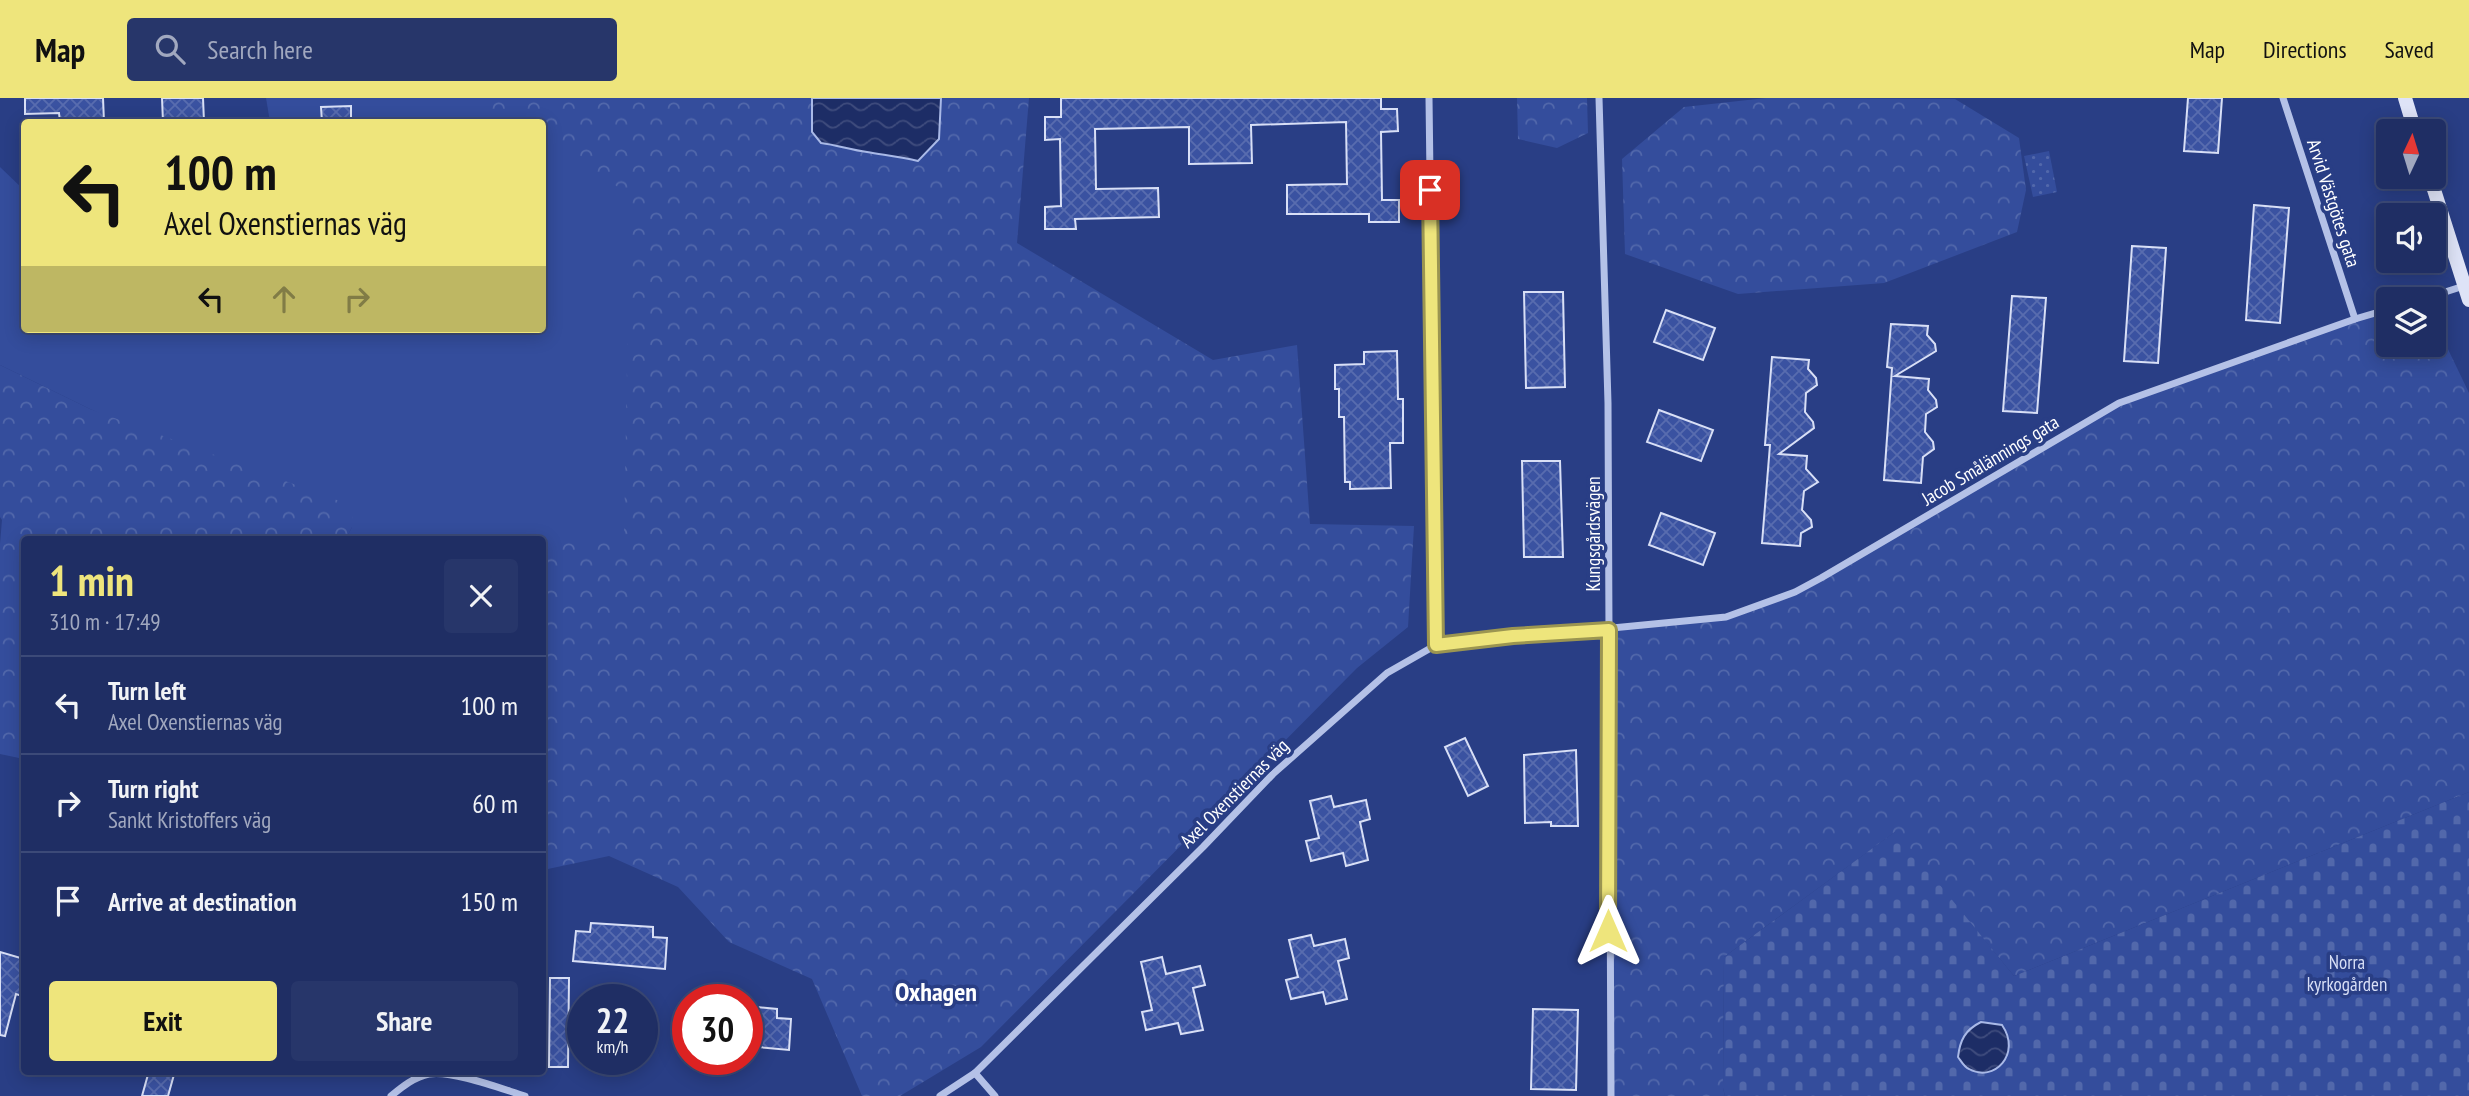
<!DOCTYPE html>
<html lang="en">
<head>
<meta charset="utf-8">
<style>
	:root { --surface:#1f2e64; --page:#27366a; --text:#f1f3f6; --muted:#a1a8bf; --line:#3c4a78; --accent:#eee57c }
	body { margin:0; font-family:"PT Sans Narrow",sans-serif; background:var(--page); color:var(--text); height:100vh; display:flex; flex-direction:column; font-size:26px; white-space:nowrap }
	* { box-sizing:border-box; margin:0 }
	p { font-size:23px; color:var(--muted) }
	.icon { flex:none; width:38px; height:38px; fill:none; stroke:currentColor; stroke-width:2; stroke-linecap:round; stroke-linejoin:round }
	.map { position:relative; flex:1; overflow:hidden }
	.drawer { position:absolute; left:21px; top:438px; width:525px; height:539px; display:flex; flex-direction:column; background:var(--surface); border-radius:7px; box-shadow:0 4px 18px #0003,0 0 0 2px var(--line) }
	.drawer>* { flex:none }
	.guide { position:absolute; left:21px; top:21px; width:525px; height:214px; border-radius:7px; box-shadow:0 4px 18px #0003,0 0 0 2px var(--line); background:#eee57c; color:#111; overflow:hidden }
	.needle { width:46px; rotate:4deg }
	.buttons { position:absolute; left:2376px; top:21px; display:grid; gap:14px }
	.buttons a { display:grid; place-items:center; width:70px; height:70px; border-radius:7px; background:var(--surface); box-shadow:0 4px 18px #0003,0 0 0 2px var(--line); font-size:35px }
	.speed { position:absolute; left:567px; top:886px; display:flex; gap:14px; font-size:35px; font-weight:700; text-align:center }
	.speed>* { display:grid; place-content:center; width:91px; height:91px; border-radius:50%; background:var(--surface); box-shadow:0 4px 18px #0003,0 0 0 2px var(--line); line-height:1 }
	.speed small { font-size:18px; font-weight:400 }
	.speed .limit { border:10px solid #d22; background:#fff; color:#111 }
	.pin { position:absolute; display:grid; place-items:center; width:60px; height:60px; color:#fff; margin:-30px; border-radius:14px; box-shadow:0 4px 10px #0006 }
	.me { position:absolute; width:77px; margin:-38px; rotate:0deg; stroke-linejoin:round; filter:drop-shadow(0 0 5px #0008) }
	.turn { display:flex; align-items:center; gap:24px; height:147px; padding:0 28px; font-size:32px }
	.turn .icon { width:91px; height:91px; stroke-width:2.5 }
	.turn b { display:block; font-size:49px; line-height:60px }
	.lanes { display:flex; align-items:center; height:66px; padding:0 28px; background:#0003; justify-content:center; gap:35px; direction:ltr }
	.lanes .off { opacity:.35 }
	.round { display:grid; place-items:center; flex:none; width:74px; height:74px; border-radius:7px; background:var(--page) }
	.summary { display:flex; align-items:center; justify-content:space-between; height:119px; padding:0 28px }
	h1 { font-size:42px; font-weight:600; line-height:52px; color:var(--accent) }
	.action { display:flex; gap:14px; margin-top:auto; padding:14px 28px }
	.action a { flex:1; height:80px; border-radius:7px; background:var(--accent); color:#111; font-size:28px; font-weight:600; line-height:80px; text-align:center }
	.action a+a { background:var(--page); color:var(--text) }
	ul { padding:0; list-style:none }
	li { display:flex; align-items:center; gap:21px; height:98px; padding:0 28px; border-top:2px solid var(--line) }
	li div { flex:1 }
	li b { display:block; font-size:26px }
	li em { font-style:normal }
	header { display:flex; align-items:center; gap:42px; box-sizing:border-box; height:98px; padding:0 35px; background:var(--accent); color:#111 }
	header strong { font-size:33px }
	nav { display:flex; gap:38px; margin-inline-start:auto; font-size:24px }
	.search { width:490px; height:63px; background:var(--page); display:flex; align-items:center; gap:18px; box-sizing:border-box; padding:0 24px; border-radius:7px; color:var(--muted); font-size:26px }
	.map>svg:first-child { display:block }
	.green { fill:#344d9c }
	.forest { fill:url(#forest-crowns) }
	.cemetery { fill:url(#cemetery-stones) }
	.park { fill:url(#park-dots) }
	.water { fill:url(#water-waves); stroke:#a9b9e7; stroke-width:2 }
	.building { fill:url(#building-cross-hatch); stroke:#d8dff6; stroke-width:2 }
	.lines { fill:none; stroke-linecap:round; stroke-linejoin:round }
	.minor { stroke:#b4c1e7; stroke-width:7 }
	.secondary { stroke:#dee3f7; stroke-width:14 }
	.route-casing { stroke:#9b9551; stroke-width:18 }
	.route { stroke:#eee57c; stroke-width:12 }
	.labels { text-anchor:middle; stroke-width:7; stroke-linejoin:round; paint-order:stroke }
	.street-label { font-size:19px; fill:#fff; stroke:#293e85 }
	.park-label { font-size:19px; fill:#d8dff6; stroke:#293e85 }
	.district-label { font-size:26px; font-weight:bold; fill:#fff; stroke:#293e85 }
</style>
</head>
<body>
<header>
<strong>Map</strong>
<div class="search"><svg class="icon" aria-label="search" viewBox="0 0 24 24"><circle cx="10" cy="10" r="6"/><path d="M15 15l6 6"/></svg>Search here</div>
<nav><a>Map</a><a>Directions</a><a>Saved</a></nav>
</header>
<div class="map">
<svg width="2469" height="998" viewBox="0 0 2469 998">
	<defs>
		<pattern id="forest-crowns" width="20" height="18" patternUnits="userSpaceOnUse" patternTransform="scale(1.75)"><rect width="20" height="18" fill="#344d9c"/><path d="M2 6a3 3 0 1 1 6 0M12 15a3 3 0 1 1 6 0" fill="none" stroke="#5268ab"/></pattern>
		<pattern id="cemetery-stones" width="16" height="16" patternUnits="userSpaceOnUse" patternTransform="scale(1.75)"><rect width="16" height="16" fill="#344d9c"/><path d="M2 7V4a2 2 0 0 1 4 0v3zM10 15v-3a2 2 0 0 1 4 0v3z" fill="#5268ab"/></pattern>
		<pattern id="park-dots" width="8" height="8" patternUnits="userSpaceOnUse" patternTransform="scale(1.75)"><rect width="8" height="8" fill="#344d9c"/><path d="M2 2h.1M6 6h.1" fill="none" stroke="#5268ab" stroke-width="1.8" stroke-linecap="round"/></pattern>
		<pattern id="water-waves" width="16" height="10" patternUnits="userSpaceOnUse" patternTransform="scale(1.75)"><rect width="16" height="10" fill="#1d2d66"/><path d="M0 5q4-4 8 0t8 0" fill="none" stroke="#3f4c7d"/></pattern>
		<pattern id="building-cross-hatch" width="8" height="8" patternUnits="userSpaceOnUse" patternTransform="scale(1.75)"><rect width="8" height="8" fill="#3a52a1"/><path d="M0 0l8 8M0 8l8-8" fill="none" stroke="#586caf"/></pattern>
	</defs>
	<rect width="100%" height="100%" fill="#293e85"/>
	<!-- green -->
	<g class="green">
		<path d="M266,0H500L519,24H270Z"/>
		<path d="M543,33L638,95L632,450L543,454L542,441H346L352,429L90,311L0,267V69L24,92V231H542Z"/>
	</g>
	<!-- forest -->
	<g class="forest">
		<path d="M490,0H812V34L821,45C837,47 851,52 867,54C884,57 900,59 918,63L939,41L941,0H1029L1017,145L1213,262L1297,247L1310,426L1414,428L1408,529L1357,570L981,949L900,998H862L812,881L729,844L678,789L609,758L543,772V445L624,440L630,98L574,57L543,43L542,24H503L493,20Z"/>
		<path d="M1517,0H1587L1588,35L1557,50L1518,41Z"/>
		<path d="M1766,0L1955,1L2019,40L2026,92L2017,134L1884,185L1738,196L1625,156L1622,61L1684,9Z"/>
		<path d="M2389,211V247H2434V222L2469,295V694L2014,878L1895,734L1724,859L1723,990L1725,998H1611L1609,532L1726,519L1795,494L2119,305Z"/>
		<path d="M0,267L90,311L353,408L352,429L346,441H24V661L0,656V446L2,422L0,419Z"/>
	</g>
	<!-- cemetery -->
	<path class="cemetery" d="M2469,694V998H1725L1723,990L1724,859L1896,733L2014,878Z"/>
	<!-- park -->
	<path class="park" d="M2049,53L2057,94L2033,99L2024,58Z"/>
	<!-- water -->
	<g class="water">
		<path d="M812,0H941L939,41L918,63C901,59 884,57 867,54C851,52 837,47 821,45L812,34Z"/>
		<path d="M1981,924L2002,927C2022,956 1994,985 1969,971C1964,969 1961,963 1958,959C1960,942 1965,932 1981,924Z"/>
	</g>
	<!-- building -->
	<g class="building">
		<path d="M25,0H103L104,24H60L59,15L25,16Z"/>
		<path d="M162,0H203L204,24H163Z"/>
		<path d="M1061,0H1381V11H1397L1398,33L1381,34L1382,102H1399V124H1369V116H1287V87L1347,86L1346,24L1251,27L1252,65L1189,66V29L1095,31L1096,91L1158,90L1159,119L1075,121L1076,131H1045V109L1061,108L1060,41L1045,42V19H1061Z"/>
		<path d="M2188,0H2222L2218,55L2184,53Z"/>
		<path d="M351,8V24H322L321,9Z"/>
		<path d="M2254,107L2289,110L2280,225L2246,222Z"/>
		<path d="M2132,148L2166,150L2158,265L2124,263Z"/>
		<path d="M1524,194H1563L1565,289L1526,290Z"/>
		<path d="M2012,198L2046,200L2037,315L2003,313Z"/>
		<path d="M1666,212L1715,230L1703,262L1654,244Z"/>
		<path d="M1891,226L1928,228L1927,237L1935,246L1936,253L1895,278L1929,281L1928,292L1936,302L1937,309L1926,316L1925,334L1933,344L1934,351L1923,359L1921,385L1884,382L1892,270L1887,269Z"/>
		<path d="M1397,253L1398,301H1403V345H1390L1391,390L1350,391V384H1345L1344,319H1339V291H1335V267L1364,266V254Z"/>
		<path d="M1772,259L1809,262L1808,271L1816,280L1817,287L1806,295L1805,314L1813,324L1814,330L1779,356L1807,358L1806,371L1818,384L1804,393L1802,412L1811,422L1812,429L1801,435L1800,448L1762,445L1770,347H1765Z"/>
		<path d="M1659,312L1713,332L1701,363L1647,344Z"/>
		<path d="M1522,363H1560L1563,459H1524Z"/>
		<path d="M1661,415L1715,435L1703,467L1649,447Z"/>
		<path d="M1465,640L1488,688L1468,698L1445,649Z"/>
		<path d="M1576,652L1578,728H1551V724L1525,725L1524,657Z"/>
		<path d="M1331,698L1334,709L1366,702L1370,721L1360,724L1368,762L1346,768L1343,755L1311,763L1306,743L1319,740L1310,703Z"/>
		<path d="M591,825L653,829V839L667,840L665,871L573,863L576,833L590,834Z"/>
		<path d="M1311,837L1314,848L1345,841L1349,860L1338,863L1347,901L1326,906L1323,894L1291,901L1286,882L1298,879L1289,842Z"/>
		<path d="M0,854L24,861V890L22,898L16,896L5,938L0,937Z"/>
		<path d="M1162,859L1166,876L1200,868L1205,887L1193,890L1203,932L1181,936L1178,925L1146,932L1142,914L1152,912L1141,864Z"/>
		<path d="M550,880H569L568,969H549Z"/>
		<path d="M747,908L777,911V920L791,921L789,952L747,948Z"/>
		<path d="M1533,911L1578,912L1576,992L1531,991Z"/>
		<path d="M149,973H175L168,998H142Z"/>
	</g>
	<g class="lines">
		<!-- minor -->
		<g class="minor">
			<path d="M1429,0L1436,547"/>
			<path d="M1599,0L1608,305L1611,998"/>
			<path d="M2283,0L2355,221"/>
			<path d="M2423,201L2464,188"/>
			<path d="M975,975L995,998"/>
			<path d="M391,998C402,989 414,979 429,976C452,972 502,991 525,998"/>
			<path d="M940,998L975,975L1203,749L1273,676L1387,575L1436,547L1726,519L1795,494L1821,480L2119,305L2355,221L2389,211"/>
		</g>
		<!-- secondary -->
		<g class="secondary">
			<path d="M2405,0L2415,33"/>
			<path d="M2430,79L2469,202"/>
		</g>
	</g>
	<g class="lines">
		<!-- route casing -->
		<g class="route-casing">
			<path id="route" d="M1430,92L1436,547L1513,538L1609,532L1608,833"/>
		</g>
		<!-- route -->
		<use href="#route" class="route"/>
	</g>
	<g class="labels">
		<!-- street labels -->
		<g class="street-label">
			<text transform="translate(2334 105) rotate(72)" y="7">Arvid Västgötes gata</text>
			<text transform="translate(1990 362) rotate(-31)" y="7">Jacob Smålännings gata</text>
			<text transform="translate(1593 436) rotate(-90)" y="7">Kungsgårdsvägen</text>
			<text transform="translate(1234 695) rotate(-45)" y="7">Axel Oxenstiernas väg</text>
		</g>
		<!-- park labels -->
		<g class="park-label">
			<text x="2347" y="871">Norra<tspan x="2347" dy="22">kyrkogården</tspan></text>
		</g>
		<!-- district labels -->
		<g class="district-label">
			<text x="936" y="903">Oxhagen</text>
		</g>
	</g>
</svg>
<div class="buttons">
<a><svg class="needle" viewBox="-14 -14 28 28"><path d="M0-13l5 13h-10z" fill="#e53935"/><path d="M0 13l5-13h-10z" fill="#a1a8bf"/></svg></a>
<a><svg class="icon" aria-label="sound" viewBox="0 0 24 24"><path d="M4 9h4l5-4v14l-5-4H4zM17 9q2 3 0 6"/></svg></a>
<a><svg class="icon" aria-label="layers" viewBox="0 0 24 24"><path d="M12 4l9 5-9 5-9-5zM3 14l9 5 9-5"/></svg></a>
</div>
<div class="speed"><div>22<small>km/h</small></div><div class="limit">30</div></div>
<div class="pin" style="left:1430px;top:92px;background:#d93025"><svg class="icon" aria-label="arrive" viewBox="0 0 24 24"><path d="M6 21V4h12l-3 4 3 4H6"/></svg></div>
<svg class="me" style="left:1608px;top:833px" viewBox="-20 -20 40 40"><path d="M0-17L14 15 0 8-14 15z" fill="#eee57c" stroke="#fff" stroke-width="4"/></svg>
<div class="guide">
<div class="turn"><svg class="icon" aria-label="left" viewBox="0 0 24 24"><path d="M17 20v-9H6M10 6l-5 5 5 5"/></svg><div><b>100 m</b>Axel Oxenstiernas väg</div></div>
<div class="lanes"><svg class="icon" aria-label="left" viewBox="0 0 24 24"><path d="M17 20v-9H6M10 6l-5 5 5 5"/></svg><svg class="icon off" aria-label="ahead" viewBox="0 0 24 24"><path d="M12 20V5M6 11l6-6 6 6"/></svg><svg class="icon off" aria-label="right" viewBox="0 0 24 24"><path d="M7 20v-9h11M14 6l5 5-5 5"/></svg></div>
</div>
<section class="drawer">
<div class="summary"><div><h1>1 min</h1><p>310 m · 17:49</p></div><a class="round"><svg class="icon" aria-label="close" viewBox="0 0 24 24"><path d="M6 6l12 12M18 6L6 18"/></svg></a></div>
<ul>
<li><svg class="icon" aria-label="left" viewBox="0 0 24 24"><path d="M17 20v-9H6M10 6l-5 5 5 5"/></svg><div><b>Turn left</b><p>Axel Oxenstiernas väg</p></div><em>100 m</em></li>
<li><svg class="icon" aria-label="right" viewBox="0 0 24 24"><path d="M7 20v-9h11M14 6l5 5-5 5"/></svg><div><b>Turn right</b><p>Sankt Kristoffers väg</p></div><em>60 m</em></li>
<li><svg class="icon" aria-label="arrive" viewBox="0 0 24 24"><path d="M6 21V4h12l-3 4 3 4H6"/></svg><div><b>Arrive at destination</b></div><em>150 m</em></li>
</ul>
<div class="action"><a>Exit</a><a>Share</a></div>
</section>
</div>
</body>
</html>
